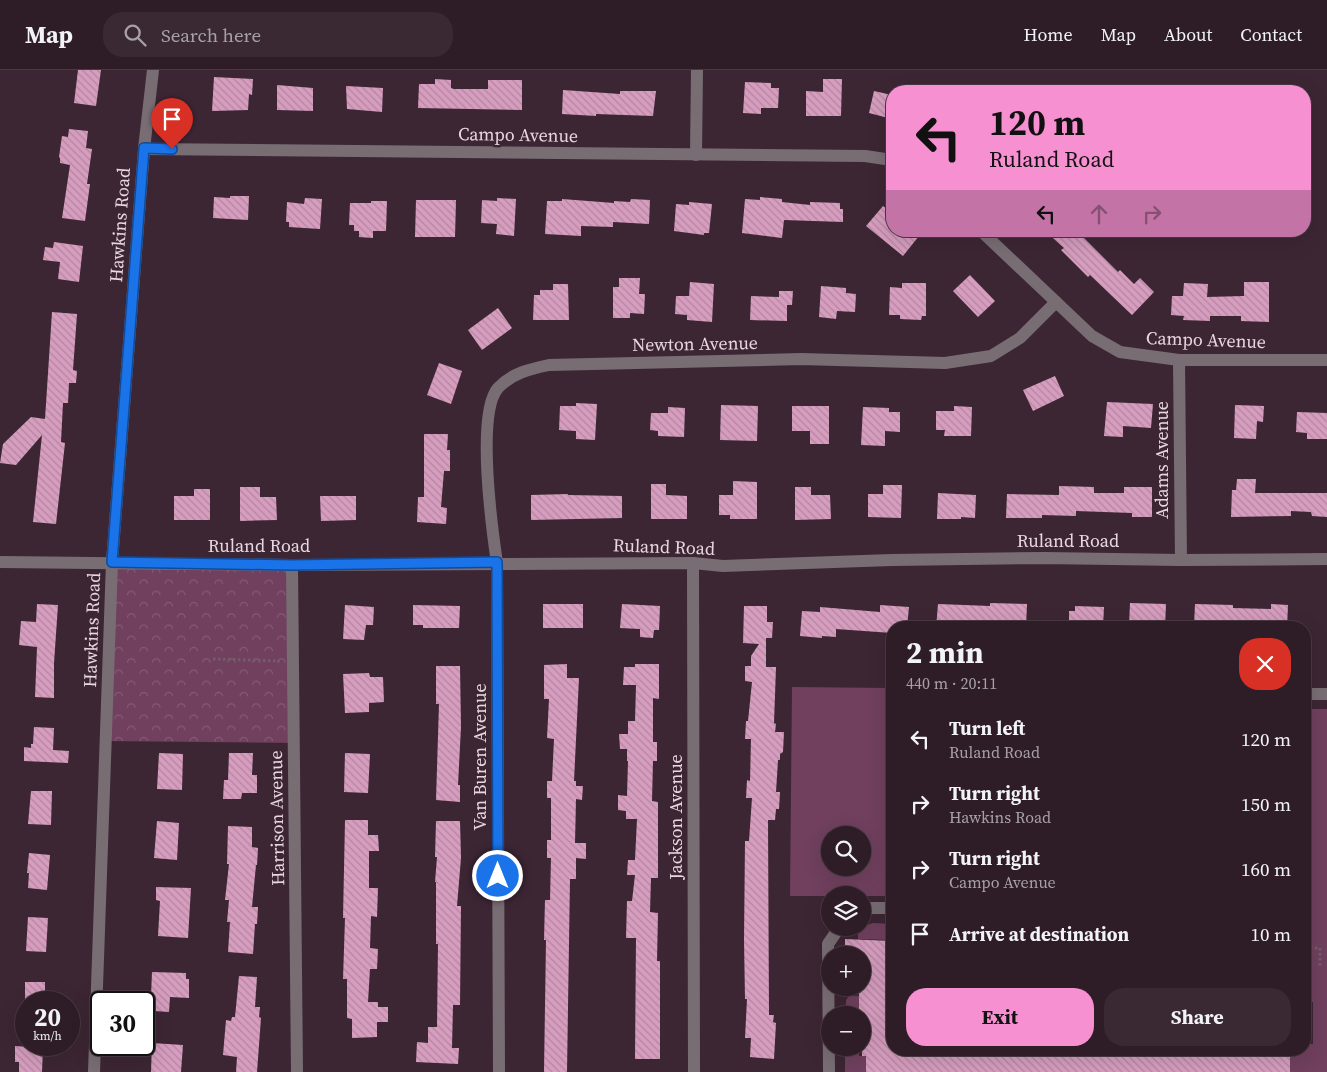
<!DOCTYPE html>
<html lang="en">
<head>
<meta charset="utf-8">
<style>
	:root { --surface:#2e1c27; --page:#3a2933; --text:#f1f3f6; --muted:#a7a1a7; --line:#493a44; --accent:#f690d0 }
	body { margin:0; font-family:"Source Serif 4",serif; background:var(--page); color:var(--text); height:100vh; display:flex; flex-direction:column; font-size:19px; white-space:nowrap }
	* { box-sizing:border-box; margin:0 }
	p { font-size:16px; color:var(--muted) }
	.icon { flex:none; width:28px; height:28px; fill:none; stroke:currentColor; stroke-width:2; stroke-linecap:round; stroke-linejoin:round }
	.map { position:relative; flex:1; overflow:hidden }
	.sheet { position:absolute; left:886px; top:551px; width:425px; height:435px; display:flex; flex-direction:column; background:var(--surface); border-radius:20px; box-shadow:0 5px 20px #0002,0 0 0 1px var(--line) }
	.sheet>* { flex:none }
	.banner { position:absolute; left:886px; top:15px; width:425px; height:152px; border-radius:20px; box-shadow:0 5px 20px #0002,0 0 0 1px var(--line); background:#f690d0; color:#111; overflow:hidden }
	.tools { position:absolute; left:821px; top:756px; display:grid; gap:10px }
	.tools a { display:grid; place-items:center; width:50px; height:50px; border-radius:50%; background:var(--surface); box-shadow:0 5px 20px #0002,0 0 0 1px var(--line); font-size:25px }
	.speed { position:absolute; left:15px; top:921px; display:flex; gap:10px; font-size:25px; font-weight:700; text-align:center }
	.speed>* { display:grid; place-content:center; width:65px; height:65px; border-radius:50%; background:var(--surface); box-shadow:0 5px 20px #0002,0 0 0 1px var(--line); line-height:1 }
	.speed small { font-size:12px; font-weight:400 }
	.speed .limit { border:2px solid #111; border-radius:8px; background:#fff; color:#111 }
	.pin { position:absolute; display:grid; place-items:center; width:42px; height:42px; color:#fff; margin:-51px -21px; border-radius:50% 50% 50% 0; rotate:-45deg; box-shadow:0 0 5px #0007 }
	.pin .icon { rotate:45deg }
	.me { position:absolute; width:55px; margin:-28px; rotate:0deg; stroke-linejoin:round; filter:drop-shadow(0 0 4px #0008) }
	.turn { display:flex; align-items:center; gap:18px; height:105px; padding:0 20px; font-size:22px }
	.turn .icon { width:65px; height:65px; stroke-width:2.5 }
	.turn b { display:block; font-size:35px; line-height:42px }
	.lanes { display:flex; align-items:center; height:48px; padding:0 20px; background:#0003; justify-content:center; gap:25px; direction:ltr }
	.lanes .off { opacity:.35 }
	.round { display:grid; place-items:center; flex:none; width:52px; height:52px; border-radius:20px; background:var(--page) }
	.summary { display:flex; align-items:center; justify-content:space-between; height:85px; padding:0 20px }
	h1 { font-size:30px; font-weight:700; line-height:38px }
	.primary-button { display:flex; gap:10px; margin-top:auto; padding:10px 20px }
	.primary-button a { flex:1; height:58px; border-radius:20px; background:var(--accent); color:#111; font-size:20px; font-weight:700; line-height:58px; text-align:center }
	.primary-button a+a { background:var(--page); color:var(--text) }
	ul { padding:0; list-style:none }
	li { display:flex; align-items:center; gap:15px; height:65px; padding:0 20px }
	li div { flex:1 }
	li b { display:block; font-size:19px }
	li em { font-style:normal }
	header { display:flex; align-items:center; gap:30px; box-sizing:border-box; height:70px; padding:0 25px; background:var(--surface); border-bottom:1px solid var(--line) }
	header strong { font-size:24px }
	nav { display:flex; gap:28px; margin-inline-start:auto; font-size:18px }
	.search { width:350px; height:45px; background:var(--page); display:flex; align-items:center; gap:12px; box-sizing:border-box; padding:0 18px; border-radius:20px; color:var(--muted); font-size:19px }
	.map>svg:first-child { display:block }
	.green { fill:#70405e; fill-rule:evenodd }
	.park { fill:url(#park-crowns) }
	.building { fill:url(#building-back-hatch) }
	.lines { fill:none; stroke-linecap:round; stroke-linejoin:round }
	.path { stroke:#725d69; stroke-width:3; stroke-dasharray:2.5 2.5; stroke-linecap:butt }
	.minor { stroke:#796d74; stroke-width:12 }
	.route-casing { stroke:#114b97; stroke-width:12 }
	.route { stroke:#1a73e8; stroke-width:9 }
	.labels { text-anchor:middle; stroke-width:5; stroke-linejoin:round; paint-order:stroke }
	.street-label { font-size:18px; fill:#e7d7e0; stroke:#3d2634 }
</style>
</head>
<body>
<header>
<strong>Map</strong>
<div class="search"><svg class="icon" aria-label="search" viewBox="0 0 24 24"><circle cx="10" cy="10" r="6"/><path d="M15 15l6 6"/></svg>Search here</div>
<nav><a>Home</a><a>Map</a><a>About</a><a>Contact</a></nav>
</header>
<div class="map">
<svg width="1327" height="1002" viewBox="0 0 1327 1002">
	<defs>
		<pattern id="park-crowns" width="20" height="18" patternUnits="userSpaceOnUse" patternTransform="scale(1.25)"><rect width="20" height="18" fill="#70405e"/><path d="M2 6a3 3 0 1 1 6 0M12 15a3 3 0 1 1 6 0" fill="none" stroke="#845b75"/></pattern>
		<pattern id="building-back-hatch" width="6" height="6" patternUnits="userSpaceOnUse" patternTransform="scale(1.25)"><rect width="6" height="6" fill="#d79dbf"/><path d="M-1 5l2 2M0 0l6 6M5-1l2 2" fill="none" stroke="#b286a0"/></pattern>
	</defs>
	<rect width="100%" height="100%" fill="#3d2634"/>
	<!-- green -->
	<g class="green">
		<path d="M792,617L892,618V826H790ZM830,765H862V798H830Z"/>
		<path d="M1305,639H1327V1002H1290V980H1305V974H1313V932H1305Z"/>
		<path d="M873,853L892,854V870L858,869V858Z"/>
		<path d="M849,926H859V945H845L846,930Z"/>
		<path d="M845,978H859V986H866V1002H845Z"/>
	</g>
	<!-- park -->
	<path class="park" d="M112,492L292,495L294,673L105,671Z"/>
	<!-- building -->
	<g class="building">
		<path d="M78,0H101L96,36L74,33Z"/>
		<path d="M214,7L253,9L252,25L249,24L248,40L212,41Z"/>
		<path d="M435,9L451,10V18L454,19H488V10H522V40L418,38L419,14H435Z"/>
		<path d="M823,9H842L841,46H806V21L823,22Z"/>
		<path d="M745,12L771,13V18H779L778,38H761V44L743,43Z"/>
		<path d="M277,15L313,18V41L277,40Z"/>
		<path d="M346,16L383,18L382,42L347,39Z"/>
		<path d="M563,20L620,24V21H656L653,46L596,44V46L562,44Z"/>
		<path d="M874,21L892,25V49L869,43Z"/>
		<path d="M69,59L88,61L86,78L92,79L87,114H90L85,151L62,148L70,95L60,93V88L59,87L62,66L68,67Z"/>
		<path d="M230,126H249L248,150L213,148L214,127L230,128Z"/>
		<path d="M760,127L782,129V132L810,135V132L840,133V139H843V152L784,150L782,168L742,163L745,129L760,130Z"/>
		<path d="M305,128L322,129L320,159L289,157V152H286L287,132L304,134Z"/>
		<path d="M497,128L516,129L514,166L496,164L497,154L481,153L482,130L497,131Z"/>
		<path d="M562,129L614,133V131L630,132L631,129L650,130L649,154L613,152V157L581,156V166L545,164L547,131H562Z"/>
		<path d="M416,130H456L455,167H415Z"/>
		<path d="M371,131H387L386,161H373V168L359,167V161H354V155H349L350,133H371Z"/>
		<path d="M689,132L712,134L709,163H704V165L674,161L676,134L689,135Z"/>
		<path d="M883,136L892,143V161H923L903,186L866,156Z"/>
		<path d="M1045,161H1077L1118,202L1120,200L1134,214L1140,208L1154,222L1132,245L1090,205L1088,207L1061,180L1064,178Z"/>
		<path d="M54,172L83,176L79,212L58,209L60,192L43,190L45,177L53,178Z"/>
		<path d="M970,205L995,231L978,247L953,221Z"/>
		<path d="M619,208H640L639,224H645L644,244L630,243V248H613V217H619Z"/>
		<path d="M690,212L714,214L712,252L687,250V245L675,244L676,226H689Z"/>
		<path d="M1244,212H1269V252L1241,251V246H1210V251L1183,250L1184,246L1171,245L1172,226H1183L1184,213L1208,214L1207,227L1244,226Z"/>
		<path d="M902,213H926V246H922L921,250L900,249V245H889L890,217L902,218Z"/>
		<path d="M553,214H568L569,250H533L534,225H540V220H553Z"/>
		<path d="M821,216L846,218V223L856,224L855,242L837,241L836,249L819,247Z"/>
		<path d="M779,221H793L792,235H787V251L750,250L751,226L779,227Z"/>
		<path d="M498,238L512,258L482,280L468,260Z"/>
		<path d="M52,242L77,244L73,300L77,301L76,313H69L68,333H63L61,372L65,373L56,454L33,452L42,365L16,395L0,393L3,374L31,347L45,349Z"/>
		<path d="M439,293L462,301L451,334L427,325Z"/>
		<path d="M1055,306L1064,326L1033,341L1023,320Z"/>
		<path d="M1107,332L1153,334L1151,358L1123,356V367L1104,366Z"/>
		<path d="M576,333L597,334L595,370L576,369V361L559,360L560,336H576Z"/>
		<path d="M721,335L758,336L757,371L720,370Z"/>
		<path d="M1235,335L1264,336L1263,352L1257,351L1256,369L1234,368Z"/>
		<path d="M792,336H829V374H810V361H792Z"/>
		<path d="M954,336L972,337L971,366H944L945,360H936V341H954Z"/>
		<path d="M668,337L685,338L684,367L658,366V361L650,360L651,343H668Z"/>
		<path d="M863,337L889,338V342H900V362L885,361V376L861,375Z"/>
		<path d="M1297,342L1327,343V369H1307V363L1296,362Z"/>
		<path d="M424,364H448L447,380H450V401H444L441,437L447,438L446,454L417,452L418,427H424Z"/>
		<path d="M1237,409H1256L1255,423H1327V447L1312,446L1311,442L1291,441V446L1231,447L1232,420H1236Z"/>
		<path d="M733,411L757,412V449H730V445H719V425H733Z"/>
		<path d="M651,414H666V425L687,426V449H651Z"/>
		<path d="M883,415H902L901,448L868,447V424H883Z"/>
		<path d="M1059,416L1094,417V423H1124V417H1152V447H1132V443L1076,441V446L1042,445V448H1006L1007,424L1059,425Z"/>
		<path d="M240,417H260V427H276L277,450L240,451Z"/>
		<path d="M795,417H811V425H830L831,449L795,450Z"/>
		<path d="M194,419H210V450H174V426H194Z"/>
		<path d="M938,423L976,425L975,448L961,447V449H937Z"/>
		<path d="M568,424V425L622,426V448L531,450V425Z"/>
		<path d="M320,426H356V450L321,451Z"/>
		<path d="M990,533L1027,534L1026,558H936L938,534L990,536Z"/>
		<path d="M1130,533L1166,534L1165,558L1129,556Z"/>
		<path d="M37,534L58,535L54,593V628L35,627L37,577L19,575L21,551L36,552Z"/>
		<rect x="543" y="534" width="40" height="24"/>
		<path d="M622,534L660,536L659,560H654L653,568L640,567V559L620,558Z"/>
		<path d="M1195,534L1233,535V538L1271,539V534L1288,535L1287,558L1194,556Z"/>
		<path d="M345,535L374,537L373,555H366L364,570L343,569Z"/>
		<path d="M413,535L460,536L459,558H423V555H413Z"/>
		<path d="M880,535L909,537L907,558H892V563L836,559V567L822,566V568L800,566L802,541L820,542V537L880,542Z"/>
		<path d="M744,536H767V552H773L772,568H766V597H776L774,653L776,654L775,662H784L783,682L780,684V690H778L776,722H780L779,739H776L775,750H768L769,945H774L773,952L776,953L774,989L750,987L751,968H745L747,929H745L744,870L745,771H749L752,728H746L747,710L750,711L751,669H745L746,651H748L752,612L745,611V596H751V586L759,574L743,573Z"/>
		<path d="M1075,536L1104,537L1103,558H1069V541H1075Z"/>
		<path d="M567,594V608H579L574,711H576V716H583L582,730L576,729L575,773H586V789L576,788V809H570L567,1002H544L546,870H544L545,830H550L551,788H547V770H551V728H547V711H552L554,669L547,668L549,629H544V595Z"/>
		<path d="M635,594H659V629L653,628V672H657V691H653L652,731L658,732V808H651L650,842L658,843L657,891H660V989H635L636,868H626L627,831H632L635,805H627L628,790H635L637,749H626V741L618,740V725L627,726L628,691H627V679H620L619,664H628V651H635L636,615H623L624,597H635Z"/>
		<path d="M436,596H460L461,657L458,715H460V732L436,730L439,634H436Z"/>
		<path d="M369,603L370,607H383L384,632L369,633V642L345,643L343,604Z"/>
		<path d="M34,657L54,658L53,680L69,681L68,693L24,691V677L31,678V674H33Z"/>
		<path d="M159,683L183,684L182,720L157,719Z"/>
		<path d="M229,683H253L252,705H257V723H242L241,729H223L224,710H228Z"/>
		<path d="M345,683L370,684L368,723L344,722Z"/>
		<path d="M31,721H52L51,755L28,754Z"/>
		<path d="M345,750H368V765H378L379,781H369V818H378L377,847L371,846L370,878L378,879L377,899H370L368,932H378V937H388V952H377V967L352,968V949L347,948V909H343L345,848H343Z"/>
		<path d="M157,751L179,753L177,790L154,788Z"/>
		<path d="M436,751H460L461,788L457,836H461L460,935H453L452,978H459L458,994L416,992L417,972L428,973V957H437L438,874H436V812H435L437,787H435Z"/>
		<path d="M228,756L252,757V777L258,778L257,795H256L252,837H258L257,854H255L253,884L228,882L230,852H227L229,830H225L229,794H227Z"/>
		<path d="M29,783L50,785L47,820L28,818L29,803H27Z"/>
		<path d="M156,817L191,818L188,868L158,866L160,831L156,830Z"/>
		<path d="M28,847L48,848L46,882L26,881Z"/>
		<path d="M845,869L892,871V980H986V982L1096,980V982H1137V980H1290V1002H866V986H862V945H859V918H862V885H845Z"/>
		<path d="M152,902L186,903V909H189V928L170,927L169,942L154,941L155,926H151Z"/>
		<path d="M239,906L257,907L255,937H260L259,947L261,948L257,1002H236L237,987L223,985L226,950L231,951L232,947H235Z"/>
		<rect x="25" y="912" width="20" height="20"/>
		<path d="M152,973L183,975L181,1002H151Z"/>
		<path d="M15,976L43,978L42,1002H19V992H15Z"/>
	</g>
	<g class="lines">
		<!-- path -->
		<g class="path">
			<path d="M213,589L280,591"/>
			<path d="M1305,878H1320V896"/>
		</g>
		<!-- minor -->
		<g class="minor">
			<path d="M144,79L865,86L892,90"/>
			<path d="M696,85L697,0"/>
			<path d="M981,161L1092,266L1120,282L1179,290H1327"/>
			<path d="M1179,290L1181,490"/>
			<path d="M0,492L292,495L693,493L723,496L892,490L1044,488L1181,490L1327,489"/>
			<path d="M693,493L694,1002"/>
			<path d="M292,495L297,1002"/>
			<path d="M1305,624H1327"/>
			<path d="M862,842L870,838H892"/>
			<path d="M94,1002L112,492L144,79L153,0"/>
			<path d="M499,1002L497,493C492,459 476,343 498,318C512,303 530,299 549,295L801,289L945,293L991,286L1020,268L1056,232"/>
			<path d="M829,1002L828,874L839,858"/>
		</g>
	</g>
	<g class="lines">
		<!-- route casing -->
		<g class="route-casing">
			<path id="route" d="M172,79L144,78L112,492L292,495L497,492L498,806"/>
		</g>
		<!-- route -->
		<use href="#route" class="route"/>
	</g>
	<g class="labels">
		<!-- street labels -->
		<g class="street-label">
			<text transform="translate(518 65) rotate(1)" y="6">Campo Avenue</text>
			<text transform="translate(120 155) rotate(-86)" y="6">Hawkins Road</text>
			<text transform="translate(1206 270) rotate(2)" y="6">Campo Avenue</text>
			<text transform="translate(695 274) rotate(-1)" y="6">Newton Avenue</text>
			<text transform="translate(1162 390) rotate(-90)" y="6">Adams Avenue</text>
			<text x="1068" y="477">Ruland Road</text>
			<text x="259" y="482">Ruland Road</text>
			<text transform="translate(664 477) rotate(2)" y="6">Ruland Road</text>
			<text transform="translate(92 560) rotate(-88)" y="6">Hawkins Road</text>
			<text transform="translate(480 687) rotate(-90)" y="6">Van Buren Avenue</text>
			<text transform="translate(676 747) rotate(-90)" y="6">Jackson Avenue</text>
			<text transform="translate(277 748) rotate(-91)" y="6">Harrison Avenue</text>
		</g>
	</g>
</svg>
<div class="tools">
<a><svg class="icon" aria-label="search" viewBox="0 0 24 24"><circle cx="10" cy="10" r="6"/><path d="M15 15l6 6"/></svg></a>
<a><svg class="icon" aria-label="layers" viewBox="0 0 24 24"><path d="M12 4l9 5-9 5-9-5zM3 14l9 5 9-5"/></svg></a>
<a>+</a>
<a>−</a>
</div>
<div class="speed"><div>20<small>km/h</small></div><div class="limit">30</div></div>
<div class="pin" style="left:172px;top:79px;background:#d93025"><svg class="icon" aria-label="arrive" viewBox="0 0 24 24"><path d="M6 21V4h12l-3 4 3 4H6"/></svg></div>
<svg class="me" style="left:498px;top:806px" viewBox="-20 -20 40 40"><circle r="17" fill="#1a73e8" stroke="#fff" stroke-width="3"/><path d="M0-11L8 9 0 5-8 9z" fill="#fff"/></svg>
<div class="banner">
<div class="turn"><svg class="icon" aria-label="left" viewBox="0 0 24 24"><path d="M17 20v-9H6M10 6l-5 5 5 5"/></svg><div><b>120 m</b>Ruland Road</div></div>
<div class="lanes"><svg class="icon" aria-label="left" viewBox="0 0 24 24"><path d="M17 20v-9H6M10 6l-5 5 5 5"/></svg><svg class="icon off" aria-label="ahead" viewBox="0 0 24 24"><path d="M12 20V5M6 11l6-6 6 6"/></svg><svg class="icon off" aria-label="right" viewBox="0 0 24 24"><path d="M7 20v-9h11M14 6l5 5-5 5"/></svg></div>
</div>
<section class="sheet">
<div class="summary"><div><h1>2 min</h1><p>440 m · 20:11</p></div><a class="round" style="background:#d93025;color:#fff"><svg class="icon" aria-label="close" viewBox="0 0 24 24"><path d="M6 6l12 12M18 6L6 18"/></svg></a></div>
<ul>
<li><svg class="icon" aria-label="left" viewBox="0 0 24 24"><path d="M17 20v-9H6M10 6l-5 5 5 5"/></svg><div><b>Turn left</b><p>Ruland Road</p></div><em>120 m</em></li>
<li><svg class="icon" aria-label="right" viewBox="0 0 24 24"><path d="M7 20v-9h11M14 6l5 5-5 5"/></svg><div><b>Turn right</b><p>Hawkins Road</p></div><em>150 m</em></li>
<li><svg class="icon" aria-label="right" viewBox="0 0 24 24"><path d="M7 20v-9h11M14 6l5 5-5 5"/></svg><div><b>Turn right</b><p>Campo Avenue</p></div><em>160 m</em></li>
<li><svg class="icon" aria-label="arrive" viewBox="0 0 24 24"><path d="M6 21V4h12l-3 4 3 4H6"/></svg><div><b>Arrive at destination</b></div><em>10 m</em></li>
</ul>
<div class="primary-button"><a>Exit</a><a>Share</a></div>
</section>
</div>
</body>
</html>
